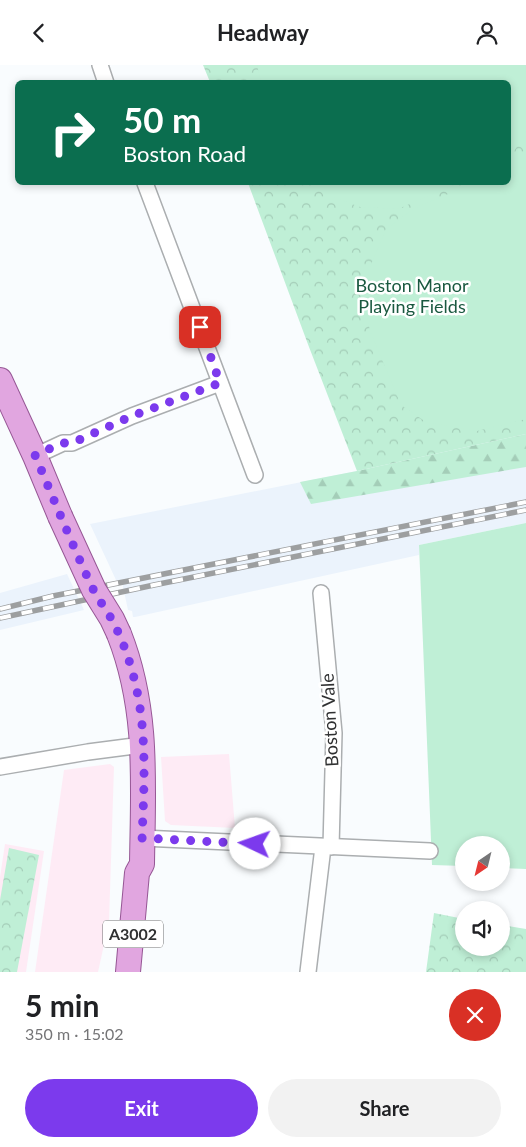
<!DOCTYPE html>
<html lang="en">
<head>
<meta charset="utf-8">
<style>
	:root { --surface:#fff; --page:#f2f2f2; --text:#202124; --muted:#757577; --accent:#7c3aed }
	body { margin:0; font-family:Lato,sans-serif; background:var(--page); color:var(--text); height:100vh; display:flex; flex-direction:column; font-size:19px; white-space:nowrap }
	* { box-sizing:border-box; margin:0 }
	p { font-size:16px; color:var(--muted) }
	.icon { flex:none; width:28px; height:28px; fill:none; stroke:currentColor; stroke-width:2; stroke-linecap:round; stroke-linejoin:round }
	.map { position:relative; height:907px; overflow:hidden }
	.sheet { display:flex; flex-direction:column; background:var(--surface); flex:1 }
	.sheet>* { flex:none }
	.banner { position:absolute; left:15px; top:15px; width:496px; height:105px; border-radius:8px; box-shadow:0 2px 8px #0003; background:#0b6e4f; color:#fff; overflow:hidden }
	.needle { width:32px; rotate:215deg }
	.fabs { position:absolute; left:455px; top:771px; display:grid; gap:10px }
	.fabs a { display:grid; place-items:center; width:55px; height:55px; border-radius:50%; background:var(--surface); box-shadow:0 2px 8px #0003; font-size:25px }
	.pin { position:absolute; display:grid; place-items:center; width:42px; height:42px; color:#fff; margin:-21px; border-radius:10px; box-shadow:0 2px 8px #0006 }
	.me { position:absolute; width:55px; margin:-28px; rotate:273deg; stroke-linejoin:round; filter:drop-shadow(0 0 4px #0008) }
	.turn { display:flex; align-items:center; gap:18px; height:105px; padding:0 25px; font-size:22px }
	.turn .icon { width:65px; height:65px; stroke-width:2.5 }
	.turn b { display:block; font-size:35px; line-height:42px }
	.round { display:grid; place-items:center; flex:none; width:52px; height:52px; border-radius:26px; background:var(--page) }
	.summary { display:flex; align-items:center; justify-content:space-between; height:85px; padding:0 25px }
	h1 { font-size:30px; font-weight:700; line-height:38px }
	.button { display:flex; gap:10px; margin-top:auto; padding:10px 25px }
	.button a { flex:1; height:58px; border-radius:30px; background:var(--accent); color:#fff; font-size:20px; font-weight:700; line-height:58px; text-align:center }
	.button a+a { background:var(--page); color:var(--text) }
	header { display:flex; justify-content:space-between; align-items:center; height:65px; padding:0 25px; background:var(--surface); font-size:22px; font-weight:700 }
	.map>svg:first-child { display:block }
	.commercial { fill:#feebf5 }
	.built { fill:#ebf3fc }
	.forest { fill:url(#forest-firs) }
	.park { fill:url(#park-crowns) }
	.garden { fill:#bfefd6 }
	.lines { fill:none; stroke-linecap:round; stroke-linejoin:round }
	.minor-casing { stroke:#abaeb0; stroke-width:18 }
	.primary-casing { stroke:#965795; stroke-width:26 }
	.minor { stroke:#fff; stroke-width:15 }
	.primary { stroke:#e1a6e0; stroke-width:24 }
	.rail-casing { stroke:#9d9fa0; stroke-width:5.5 }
	.rail { stroke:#fff; stroke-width:4; stroke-dasharray:11; stroke-linecap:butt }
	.primary-bridge-casing { stroke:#965795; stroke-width:26; stroke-linecap:butt }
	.primary-bridge { stroke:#e1a6e0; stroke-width:24 }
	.route { stroke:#7c3aed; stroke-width:9; stroke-dasharray:0 16.2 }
	.labels { text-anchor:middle; stroke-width:5; stroke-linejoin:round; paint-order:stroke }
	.shield { fill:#fff; stroke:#6e6f70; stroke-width:1 }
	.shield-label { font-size:16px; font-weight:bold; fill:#303132 }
	.park-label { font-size:18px; fill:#1a5940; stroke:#fff }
	.street-label { font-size:18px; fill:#303132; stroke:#fff }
</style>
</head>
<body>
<header><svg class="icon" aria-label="back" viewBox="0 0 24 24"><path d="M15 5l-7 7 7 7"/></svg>Headway<svg class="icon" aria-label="person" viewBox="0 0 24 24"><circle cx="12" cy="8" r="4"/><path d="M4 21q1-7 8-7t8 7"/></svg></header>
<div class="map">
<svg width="526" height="907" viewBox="0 0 526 907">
	<defs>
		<pattern id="forest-firs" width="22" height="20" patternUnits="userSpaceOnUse" patternTransform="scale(1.25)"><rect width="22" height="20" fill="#bfefd6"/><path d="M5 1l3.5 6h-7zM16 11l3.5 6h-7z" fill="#a4cdb8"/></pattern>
		<pattern id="park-crowns" width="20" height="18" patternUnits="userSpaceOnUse" patternTransform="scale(1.25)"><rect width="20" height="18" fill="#bfefd6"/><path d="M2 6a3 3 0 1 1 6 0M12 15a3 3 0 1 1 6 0" fill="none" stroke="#a4cdb8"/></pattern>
	</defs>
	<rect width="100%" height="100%" fill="#f9fcfe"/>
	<!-- commercial -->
	<g class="commercial">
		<path d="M229,689L235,763L171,760L165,756L161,692Z"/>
		<path d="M110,699L114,702L109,857L98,907H35L64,705Z"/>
		<path d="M5,779L44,786L26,907H0V812Z"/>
	</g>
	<!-- built -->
	<g class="built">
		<path d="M526,369V458L419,480V490L135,552H133L132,546L128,545L122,517L116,515L90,459L357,406Z"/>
		<path d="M67,509L84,545L0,565V528Z"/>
	</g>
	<!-- forest -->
	<path class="forest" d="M526,369V402L311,439L300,417L357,406Z"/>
	<!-- park -->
	<g class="park">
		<path d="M203,0H526V369L357,406L309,282L248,118H509V18L210,17Z"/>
		<path d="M9,783L39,790L17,907H0V835Z"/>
		<path d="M434,848L464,854V882H501V860L526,864V907H426Z"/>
	</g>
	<!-- garden -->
	<g class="garden">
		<path d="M257,0H526V66L509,95V18L261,17Z"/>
		<path d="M526,102V354L477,366L426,357L401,340L370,266L364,237L369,204L386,164L415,143L474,118H509V103Z"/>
		<path d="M312,118H459L398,144L360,142L325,129Z"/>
		<path d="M526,458V804L501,803V780H464V801L432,800L419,480Z"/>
	</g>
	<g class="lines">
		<!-- minor casing -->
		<g class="minor-casing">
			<g id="minor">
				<path d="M100,0L106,18"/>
				<path d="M145,118L255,410"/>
				<path d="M35,391L63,378H72L132,351L220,318"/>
				<path d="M321,528L334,668L331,782"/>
				<path d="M0,702L88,687L142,680"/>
				<path d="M142,773L430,786"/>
				<path d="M308,907L323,782"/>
			</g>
		</g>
		<!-- primary casing -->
		<g class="primary-casing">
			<g id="primary">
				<path d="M0,315L35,391L60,451"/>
				<path d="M119,569C149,645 143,720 142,799L137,808L128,907"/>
			</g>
		</g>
		<!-- minor -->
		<use href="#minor" class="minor"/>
		<!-- primary -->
		<use href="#primary" class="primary"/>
		<!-- rail casing -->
		<g class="rail-casing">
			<g id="rail">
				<path d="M0,544L53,531L526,437"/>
				<path d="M0,553L154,520L526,445"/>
			</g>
		</g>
		<!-- rail -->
		<use href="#rail" class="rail"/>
		<!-- primary-bridge casing -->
		<g class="primary-bridge-casing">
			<path id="primary-bridge" d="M60,451L94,525L112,554L119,569"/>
		</g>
		<!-- primary-bridge -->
		<use href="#primary-bridge" class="primary-bridge"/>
	</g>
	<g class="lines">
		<!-- route -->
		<path class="route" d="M200,262L220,318L132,351L72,378H63L35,390C54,435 72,479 92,522C98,534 106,544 112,555C124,577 132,602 137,626C147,674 144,725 142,773L255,779"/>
	</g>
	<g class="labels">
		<!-- shield labels -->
		<rect class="shield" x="103" y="855.5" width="60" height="27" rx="4"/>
		<g class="shield-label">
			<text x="133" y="875">A3002</text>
		</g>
		<!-- park labels -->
		<g class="park-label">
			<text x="412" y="227">Boston Manor<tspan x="412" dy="21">Playing Fields</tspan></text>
		</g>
		<!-- street labels -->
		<g class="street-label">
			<text transform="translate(330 655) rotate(-93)" y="6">Boston Vale</text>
		</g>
	</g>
</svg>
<div class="fabs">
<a><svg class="needle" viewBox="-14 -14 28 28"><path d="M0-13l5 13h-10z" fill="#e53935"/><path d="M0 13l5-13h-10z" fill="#757577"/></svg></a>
<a><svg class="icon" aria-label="sound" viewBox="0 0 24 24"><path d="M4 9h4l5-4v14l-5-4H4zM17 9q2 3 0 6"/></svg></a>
</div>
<div class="pin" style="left:200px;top:262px;background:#d93025"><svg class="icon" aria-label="arrive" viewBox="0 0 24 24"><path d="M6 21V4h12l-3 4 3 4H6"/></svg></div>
<svg class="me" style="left:255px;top:779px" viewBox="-20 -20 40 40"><circle r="19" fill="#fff"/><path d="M0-13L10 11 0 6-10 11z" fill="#7c3aed"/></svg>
<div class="banner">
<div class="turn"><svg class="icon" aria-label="right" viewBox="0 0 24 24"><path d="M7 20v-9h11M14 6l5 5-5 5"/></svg><div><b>50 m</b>Boston Road</div></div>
</div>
</div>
<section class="sheet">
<div class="summary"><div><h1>5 min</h1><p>350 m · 15:02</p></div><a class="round" style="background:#d93025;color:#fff"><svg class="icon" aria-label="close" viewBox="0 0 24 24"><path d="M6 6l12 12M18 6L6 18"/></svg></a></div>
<div class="button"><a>Exit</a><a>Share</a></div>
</section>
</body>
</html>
